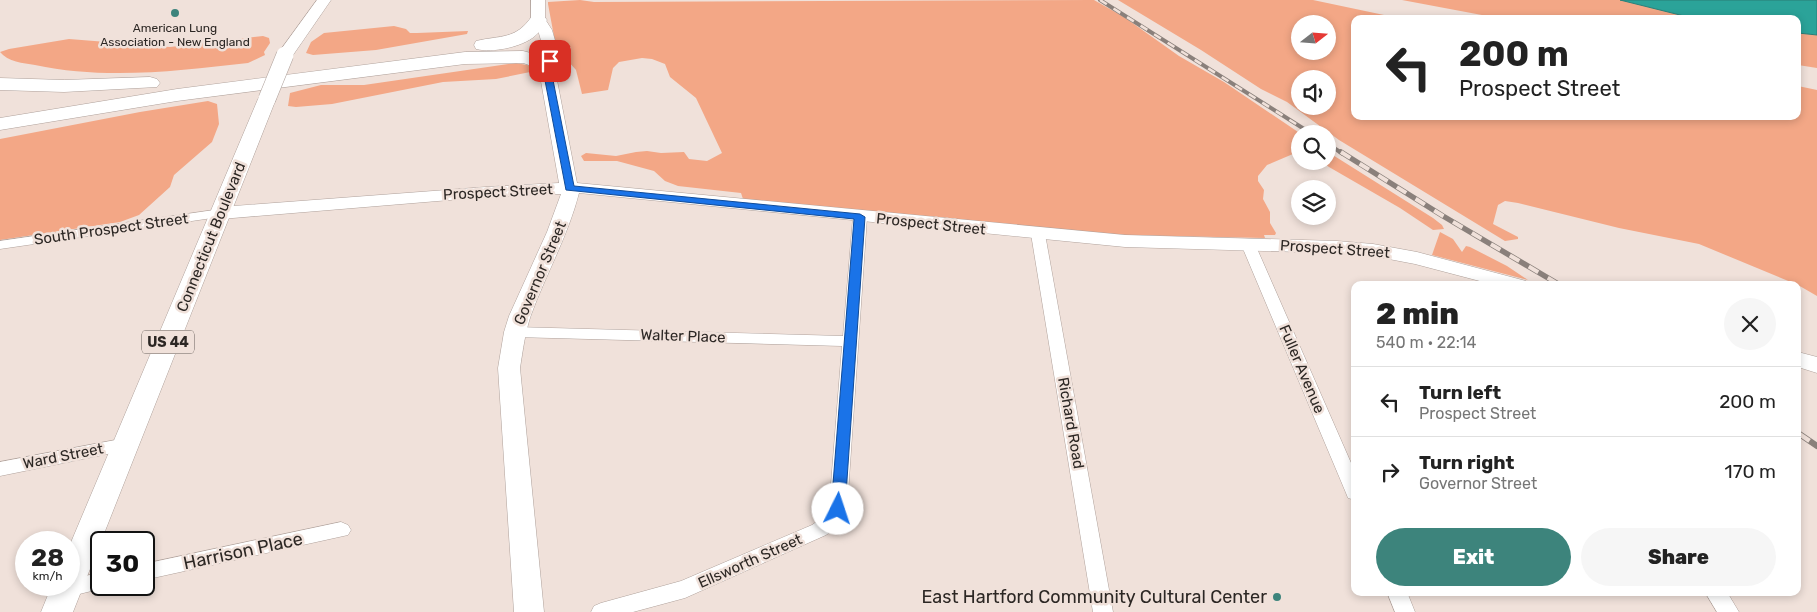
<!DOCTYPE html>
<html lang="en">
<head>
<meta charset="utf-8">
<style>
	:root { --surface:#fff; --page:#f6f6f6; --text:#222; --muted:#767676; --line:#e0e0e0; --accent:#3d847c }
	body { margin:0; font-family:Rubik,sans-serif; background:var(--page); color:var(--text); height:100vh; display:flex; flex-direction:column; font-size:19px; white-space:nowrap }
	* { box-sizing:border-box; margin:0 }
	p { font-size:16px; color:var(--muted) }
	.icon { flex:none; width:28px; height:28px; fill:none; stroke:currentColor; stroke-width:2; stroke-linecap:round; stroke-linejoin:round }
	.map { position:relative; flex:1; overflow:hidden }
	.drawer { position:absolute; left:1351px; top:281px; width:450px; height:315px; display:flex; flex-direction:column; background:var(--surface); border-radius:10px; box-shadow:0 2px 8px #0003 }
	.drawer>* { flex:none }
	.guide { position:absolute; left:1351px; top:15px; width:450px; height:105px; border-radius:10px; box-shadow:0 2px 8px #0003; background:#fff; color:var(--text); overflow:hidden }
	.needle { width:32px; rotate:73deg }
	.fabs { position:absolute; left:1291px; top:15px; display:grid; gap:10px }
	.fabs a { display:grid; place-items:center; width:45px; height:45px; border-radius:50%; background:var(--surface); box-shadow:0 2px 8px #0003; font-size:25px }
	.speed { position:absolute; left:15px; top:531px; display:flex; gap:10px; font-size:25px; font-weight:700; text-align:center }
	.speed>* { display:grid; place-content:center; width:65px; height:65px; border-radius:50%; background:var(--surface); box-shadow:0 2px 8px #0003; line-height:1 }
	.speed small { font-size:12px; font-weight:400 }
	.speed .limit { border:2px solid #111; border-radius:8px; background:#fff; color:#111 }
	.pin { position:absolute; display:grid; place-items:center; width:42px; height:42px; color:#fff; margin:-21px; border-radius:10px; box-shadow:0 2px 8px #0006 }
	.me { position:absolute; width:55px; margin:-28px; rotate:4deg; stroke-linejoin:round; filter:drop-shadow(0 0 4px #0008) }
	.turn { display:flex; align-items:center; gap:18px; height:105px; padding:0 25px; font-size:22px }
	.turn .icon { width:65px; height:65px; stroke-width:2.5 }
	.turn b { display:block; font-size:35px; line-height:42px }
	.round { display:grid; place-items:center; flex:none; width:52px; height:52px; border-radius:26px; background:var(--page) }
	.headline { display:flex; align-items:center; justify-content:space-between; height:85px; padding:0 25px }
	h1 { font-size:30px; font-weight:800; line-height:38px }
	.button { display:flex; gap:10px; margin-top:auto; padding:10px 25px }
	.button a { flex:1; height:58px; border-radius:30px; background:var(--accent); color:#fff; font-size:20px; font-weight:800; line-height:58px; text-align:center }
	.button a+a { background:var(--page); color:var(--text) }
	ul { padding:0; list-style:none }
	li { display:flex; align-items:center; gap:15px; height:70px; padding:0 25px; border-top:1px solid var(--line) }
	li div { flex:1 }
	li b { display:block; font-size:19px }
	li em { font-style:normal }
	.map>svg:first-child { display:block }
	.green { fill:#f3a786; fill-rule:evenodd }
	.water { fill:#2ba399; stroke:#2b7e76 }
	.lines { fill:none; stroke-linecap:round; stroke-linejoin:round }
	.minor-casing { stroke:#afa19b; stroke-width:1 }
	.secondary-casing { stroke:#afa19b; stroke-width:1 }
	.primary-casing { stroke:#afa19b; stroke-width:1 }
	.motorway-casing { stroke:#afa19b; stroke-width:1 }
	.minor { fill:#fff; fill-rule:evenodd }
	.secondary { fill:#fff; fill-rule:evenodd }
	.primary { fill:#fff; fill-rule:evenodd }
	.motorway { fill:#fff; fill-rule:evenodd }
	.rail-far2-casing { stroke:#8a807b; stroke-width:4 }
	.rail-far1-casing { stroke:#8a807b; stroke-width:5.5 }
	.rail-casing { stroke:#8a807b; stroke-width:6 }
	.rail-far2 { stroke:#f0e1da; stroke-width:2.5; stroke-dasharray:8; stroke-linecap:butt }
	.rail-far1 { stroke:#f0e1da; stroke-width:4; stroke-dasharray:11; stroke-linecap:butt }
	.rail { stroke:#f0e1da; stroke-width:4.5; stroke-dasharray:14; stroke-linecap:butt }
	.primary-bridge-casing { stroke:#afa19b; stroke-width:18; stroke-linecap:butt }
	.primary-bridge { stroke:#fff; stroke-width:17 }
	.route { fill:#1a73e8; stroke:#114b97 }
	.poi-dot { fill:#3d847c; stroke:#f0e1da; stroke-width:2 }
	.labels { text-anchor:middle; stroke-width:5; stroke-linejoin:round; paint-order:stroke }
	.far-poi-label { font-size:12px; fill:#2c2724; stroke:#f0e1da }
	.shield { fill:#f0e1da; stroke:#675f5b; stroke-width:1 }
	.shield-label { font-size:14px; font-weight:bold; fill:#2c2724 }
	.street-label { font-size:15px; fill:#2c2724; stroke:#f0e1da }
	.near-street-label { font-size:18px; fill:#2c2724; stroke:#f0e1da }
	.near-poi-label { font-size:18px; fill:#2c2724; stroke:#f0e1da; text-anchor:end }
</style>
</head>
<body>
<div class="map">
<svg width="1817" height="612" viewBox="0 0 1817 612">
	<rect width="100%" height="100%" fill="#f0e1da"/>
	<!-- green -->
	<g class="green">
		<path d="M580,0L594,2L1094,0L1124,17L1179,56L1224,82L1301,134L1300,151L1267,165L1258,176V181L1264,190L1263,199L1270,212V223L1276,233L1275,235H1264L1265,238L1122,235L743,199L741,193L678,186L665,181L654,171L617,161H584L581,156L586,153L616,156L636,152L647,151L661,153L684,152L689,159L707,161L722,153L696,98L670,77L665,64L652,59L642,58L619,62L613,68L608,90L582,94L576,70L568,61L571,47H556L548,4V2Z"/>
		<path d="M1118,0H1313L1403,19H1355V116H1798V86L1817,90V296L1798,285L1699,244L1619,228L1518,203L1505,201L1498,205L1493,224L1518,237V239L1505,241L1339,140L1287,102L1261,89L1201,50ZM1300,24H1328V51H1300ZM1300,79H1328V106H1300Z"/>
		<path d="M1402,0H1620L1696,19H1503Z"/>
		<path d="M394,26L406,29L410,33H417L468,31L467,34L376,50L313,55L306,53L311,42L324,33Z"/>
		<path d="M1798,33L1817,35V68L1798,65Z"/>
		<path d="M263,36L269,38L270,43L264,52L265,55L248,63C178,71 105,80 35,65C23,63 8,62 0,52L9,49L69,39L170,47Z"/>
		<path d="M516,63L532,66L535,71L496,79L443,82L332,104L296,107L288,106L290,93L321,85H364Z"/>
		<path d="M208,101L217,104L219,124L212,142L174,175L170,187L139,215L120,222L0,240V139L140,112Z"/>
		<path d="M1328,152L1433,218L1442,225L1444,229L1433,230L1400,208L1329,167L1321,161H1328Z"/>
		<path d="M1440,232L1453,239L1462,252L1466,246L1470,247L1507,266L1528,280L1432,255Z"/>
	</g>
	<!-- water -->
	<path class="water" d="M1620,0H1817V35L1798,33V19H1696Z"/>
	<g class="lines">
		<!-- minor casing -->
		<g class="minor-casing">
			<g id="minor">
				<path d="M221,209L226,210L228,213L226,216L0,249V241Z"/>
				<path d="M860,213L867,217L847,509L837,527L826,535L685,598L633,612H591L594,606L601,603L681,581L812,525L822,518L829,509L842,346L515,337L510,336L507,332L510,328L515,327L843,336L853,217Z"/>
				<path d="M1038,230L1045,234L1113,612H1093L1031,234Z"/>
				<path d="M1248,240L1255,244L1355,472V500L1348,498L1346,493L1241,244Z"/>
				<path d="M126,438L132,439L135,444L132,449L0,476V462Z"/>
				<path d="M341,522L348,525L351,530L348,535L144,580V564Z"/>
				<path d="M101,573V585H109L108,587L67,597L60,594L57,588L58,585H69V579Z"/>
				<path d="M1387,592H1407L1415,612H1395Z"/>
				<path d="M1705,592H1727L1739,612H1717Z"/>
			</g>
		</g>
		<!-- secondary casing -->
		<g class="secondary-casing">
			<g id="secondary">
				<path d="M531,0H545V19L552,30L556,44L557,58L555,70L577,183L1125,235L1337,241L1373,244L1417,252L1526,281L1529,285H1495L1415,264L1373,256L1337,253L1125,247L579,193C568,236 546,274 531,315C525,332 523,350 520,368L544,612H514L498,368L504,332L509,316L547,232L561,194L486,197L221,219L214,217L212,213L214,209L221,207L486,187L559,183L539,70L542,58V44L538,30L531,20Z"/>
				<path d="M1798,352L1817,357V373L1798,367Z"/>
			</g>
		</g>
		<!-- primary casing -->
		<g class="primary-casing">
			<g id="primary">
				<path d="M317,0H331L291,58H279L277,55Z"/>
				<path d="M267,94L273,95L276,99L73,612H41L52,585H69V547L258,99L261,95Z"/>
			</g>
		</g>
		<!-- motorway casing -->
		<g class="motorway-casing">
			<g id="motorway">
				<path d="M538,15L544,16L547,20C543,26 540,32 535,36C522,47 493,53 476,49L474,45L476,41C501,35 516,40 532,16Z"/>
				<path d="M523,51L546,57L557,70L554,74C538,78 537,66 523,63L465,64L177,101L0,130V118L177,89L465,52Z"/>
				<path d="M150,77L157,79L160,83L157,87L64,92L0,90V78L64,80Z"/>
			</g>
		</g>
		<!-- minor -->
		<use href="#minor" class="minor"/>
		<!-- secondary -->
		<use href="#secondary" class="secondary"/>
		<!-- primary -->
		<use href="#primary" class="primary"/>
		<!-- motorway -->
		<use href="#motorway" class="motorway"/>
		<!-- rail-far2 casing -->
		<g class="rail-far2-casing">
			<g id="rail-far2">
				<path d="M1100,0L1312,134"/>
				<path d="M1328,144L1343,154"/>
			</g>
		</g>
		<!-- rail-far1 casing -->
		<g class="rail-far1-casing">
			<path id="rail-far1" d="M1341,152L1443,216L1560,285"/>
		</g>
		<!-- rail casing -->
		<g class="rail-casing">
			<path id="rail" d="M1798,433L1817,446"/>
		</g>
		<!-- rail-far2 -->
		<use href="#rail-far2" class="rail-far2"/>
		<!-- rail-far1 -->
		<use href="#rail-far1" class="rail-far1"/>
		<!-- rail -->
		<use href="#rail" class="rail"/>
		<!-- primary-bridge casing -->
		<g class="primary-bridge-casing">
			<path id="primary-bridge" d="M267,99L285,55"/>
		</g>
		<!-- primary-bridge -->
		<use href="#primary-bridge" class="primary-bridge"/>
	</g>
	<!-- route -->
	<path class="route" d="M548,59L554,61L551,70L574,186L860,214L865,217L845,509L843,513L838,514L833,513L831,509L854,219L566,190L543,70Z"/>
	<!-- markers -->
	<g class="poi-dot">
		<circle cx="175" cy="13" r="5"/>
		<circle cx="1277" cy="597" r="5"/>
	</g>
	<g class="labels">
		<!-- far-poi labels -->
		<g class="far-poi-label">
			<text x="175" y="32">American Lung<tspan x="175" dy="14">Association - New England</tspan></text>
		</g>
		<!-- shield labels -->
		<rect class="shield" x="142" y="330.5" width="52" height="23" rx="4"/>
		<g class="shield-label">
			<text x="168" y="347">US 44</text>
		</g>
		<!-- street labels -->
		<g class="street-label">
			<text transform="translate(498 192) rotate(-3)" y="5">Prospect Street</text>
			<text transform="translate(931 224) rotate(6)" y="5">Prospect Street</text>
			<text transform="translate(111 229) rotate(-8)" y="5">South Prospect Street</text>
			<text transform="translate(211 237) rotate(-68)" y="5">Connecticut Boulevard</text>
			<text transform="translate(1335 249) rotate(4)" y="5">Prospect Street</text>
			<text transform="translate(540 273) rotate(-67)" y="5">Governor Street</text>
			<text transform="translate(683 336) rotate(2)" y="5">Walter Place</text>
			<text transform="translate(1302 369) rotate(67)" y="5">Fuller Avenue</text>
			<text transform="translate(1071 423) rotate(80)" y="5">Richard Road</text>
			<text transform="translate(63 456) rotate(-11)" y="5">Ward Street</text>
			<text transform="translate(750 561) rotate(-24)" y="5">Ellsworth Street</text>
		</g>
		<!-- near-street labels -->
		<g class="near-street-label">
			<text transform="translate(243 551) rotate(-12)" y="6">Harrison Place</text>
		</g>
		<!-- near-poi labels -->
		<g class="near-poi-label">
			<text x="1267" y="603">East Hartford Community Cultural Center</text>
		</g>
	</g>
</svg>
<div class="fabs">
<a><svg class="needle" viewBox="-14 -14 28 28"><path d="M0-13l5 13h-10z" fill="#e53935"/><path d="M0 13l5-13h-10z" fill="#767676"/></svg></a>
<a><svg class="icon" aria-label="sound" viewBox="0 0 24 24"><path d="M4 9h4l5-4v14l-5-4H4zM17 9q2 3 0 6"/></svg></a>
<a><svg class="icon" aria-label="search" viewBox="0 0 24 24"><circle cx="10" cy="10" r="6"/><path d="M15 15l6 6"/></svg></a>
<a><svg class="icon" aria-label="layers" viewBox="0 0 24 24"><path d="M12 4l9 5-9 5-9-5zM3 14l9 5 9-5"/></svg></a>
</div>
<div class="speed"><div>28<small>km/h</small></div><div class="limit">30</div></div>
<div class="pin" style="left:550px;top:61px;background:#d93025"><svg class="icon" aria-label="arrive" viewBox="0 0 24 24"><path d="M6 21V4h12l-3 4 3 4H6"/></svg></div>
<svg class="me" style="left:838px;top:509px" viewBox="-20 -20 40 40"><circle r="19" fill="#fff"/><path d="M0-13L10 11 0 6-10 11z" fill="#1a73e8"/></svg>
<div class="guide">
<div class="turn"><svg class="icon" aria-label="left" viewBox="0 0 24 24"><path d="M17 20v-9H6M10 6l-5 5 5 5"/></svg><div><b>200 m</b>Prospect Street</div></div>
</div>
<section class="drawer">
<div class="headline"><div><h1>2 min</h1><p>540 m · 22:14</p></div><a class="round"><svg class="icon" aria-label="close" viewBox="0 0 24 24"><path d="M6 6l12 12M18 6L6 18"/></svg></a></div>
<ul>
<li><svg class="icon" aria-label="left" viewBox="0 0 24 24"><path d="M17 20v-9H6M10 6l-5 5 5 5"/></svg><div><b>Turn left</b><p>Prospect Street</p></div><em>200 m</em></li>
<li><svg class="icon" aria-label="right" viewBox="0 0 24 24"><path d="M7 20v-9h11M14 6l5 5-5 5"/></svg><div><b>Turn right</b><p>Governor Street</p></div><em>170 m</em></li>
</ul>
<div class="button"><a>Exit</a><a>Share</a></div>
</section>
</div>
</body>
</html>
